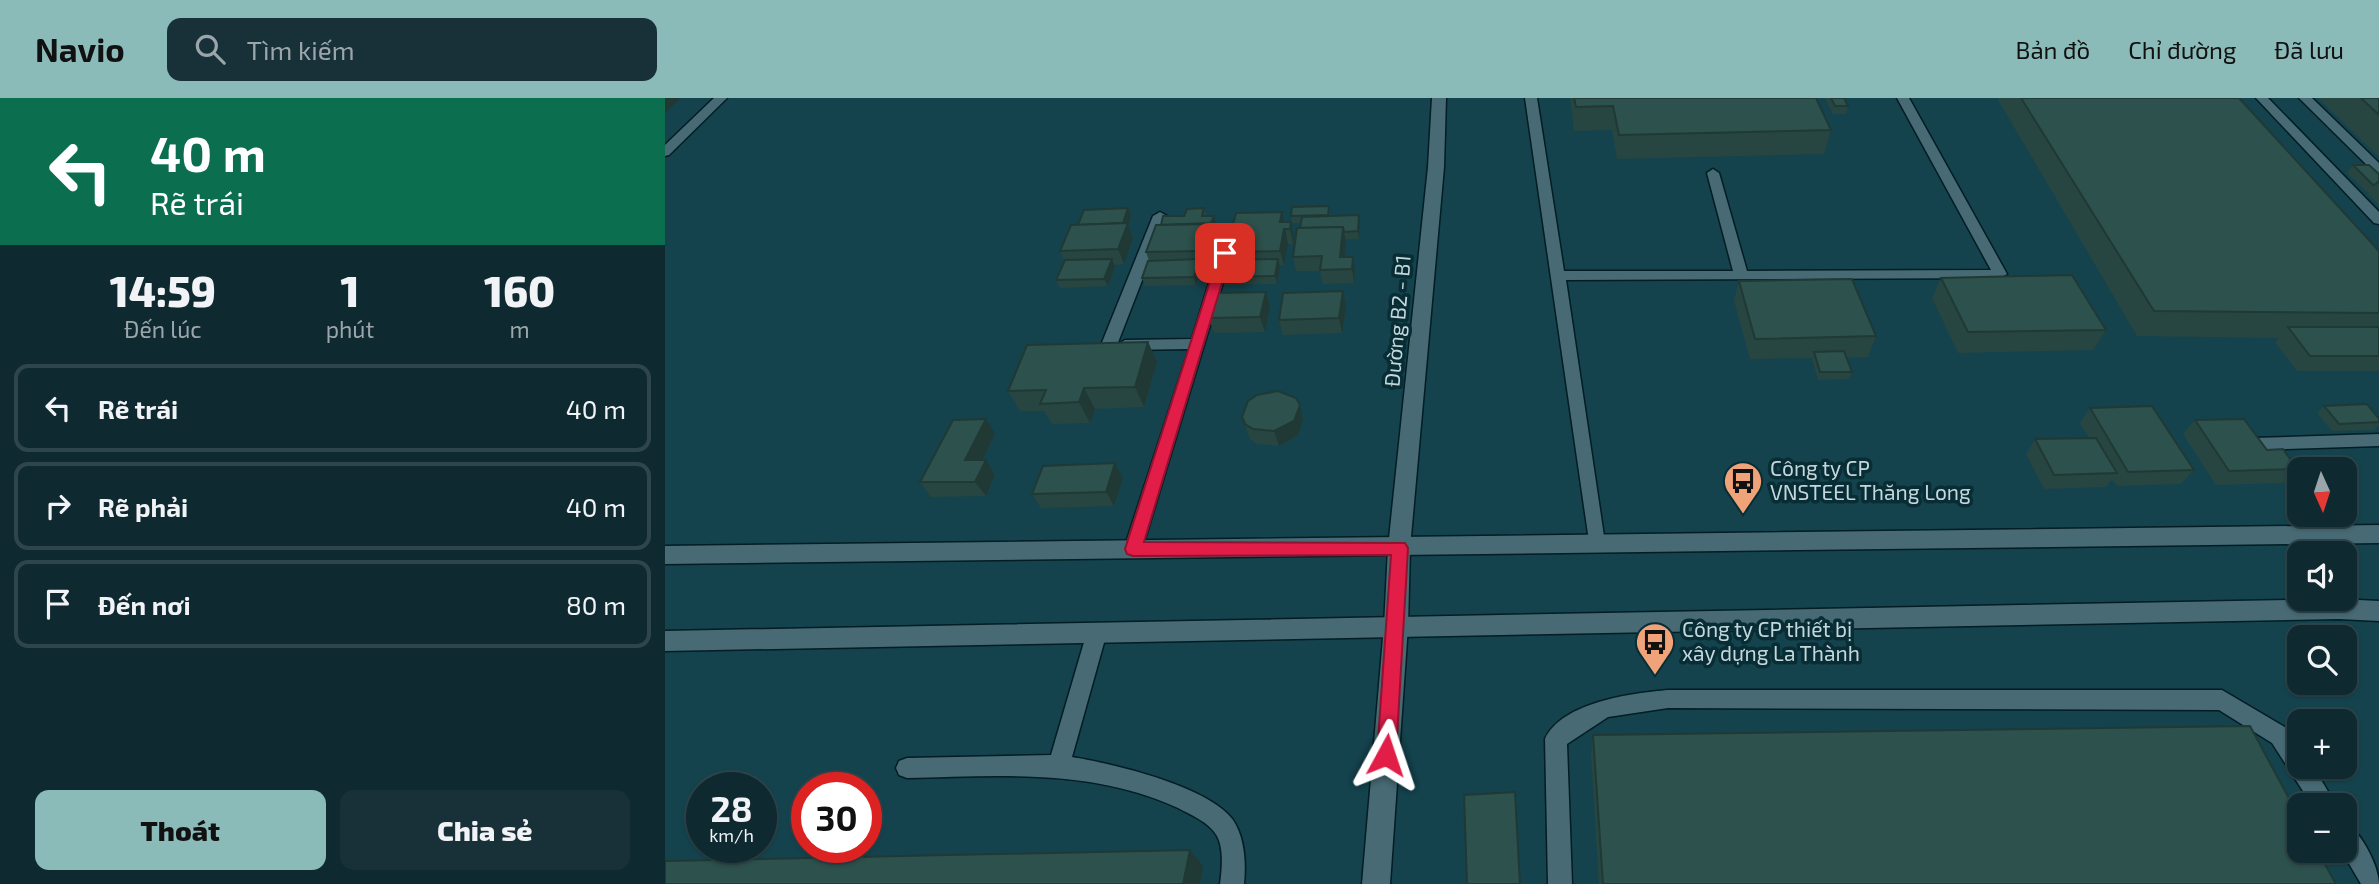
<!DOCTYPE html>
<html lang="vi">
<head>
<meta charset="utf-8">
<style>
	:root { --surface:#0f2930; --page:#183138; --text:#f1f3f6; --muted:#9ba6ab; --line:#2f454c; --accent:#8bbbb9 }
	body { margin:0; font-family:"Exo 2",sans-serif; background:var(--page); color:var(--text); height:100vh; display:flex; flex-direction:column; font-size:26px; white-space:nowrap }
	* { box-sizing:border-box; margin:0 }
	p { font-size:23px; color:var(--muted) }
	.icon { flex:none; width:38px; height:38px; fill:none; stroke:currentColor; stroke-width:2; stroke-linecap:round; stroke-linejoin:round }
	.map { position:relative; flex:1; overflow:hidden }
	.sheet { display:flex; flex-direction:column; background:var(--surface); width:665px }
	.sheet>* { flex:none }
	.top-card { background:#0b6e4f; color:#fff; overflow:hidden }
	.needle { width:46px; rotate:177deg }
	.buttons { position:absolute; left:1622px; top:359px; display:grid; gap:14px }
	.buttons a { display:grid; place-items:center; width:70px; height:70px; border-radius:14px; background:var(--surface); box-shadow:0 2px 5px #0004,0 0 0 2px var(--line); font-size:35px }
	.speed { position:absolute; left:21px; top:674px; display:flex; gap:14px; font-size:35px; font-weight:700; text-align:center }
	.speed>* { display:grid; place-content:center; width:91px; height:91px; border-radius:50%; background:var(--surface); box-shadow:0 2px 5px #0004,0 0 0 2px var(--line); line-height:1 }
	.speed small { font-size:18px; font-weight:400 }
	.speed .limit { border:10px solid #d22; background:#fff; color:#111 }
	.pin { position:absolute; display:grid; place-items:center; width:60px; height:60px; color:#fff; margin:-30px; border-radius:14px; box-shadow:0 4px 10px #0006 }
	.me { position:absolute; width:77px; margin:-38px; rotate:5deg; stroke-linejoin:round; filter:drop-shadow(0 0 5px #0008) }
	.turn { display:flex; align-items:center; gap:24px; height:147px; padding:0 35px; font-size:32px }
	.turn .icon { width:91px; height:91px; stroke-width:2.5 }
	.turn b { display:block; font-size:49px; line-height:60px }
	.eta { display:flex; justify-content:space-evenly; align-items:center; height:119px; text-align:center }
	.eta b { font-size:42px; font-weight:800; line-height:49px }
	.cta { display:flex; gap:14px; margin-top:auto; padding:14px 35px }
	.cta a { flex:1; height:80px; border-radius:14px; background:var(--accent); color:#111; font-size:28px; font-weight:800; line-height:80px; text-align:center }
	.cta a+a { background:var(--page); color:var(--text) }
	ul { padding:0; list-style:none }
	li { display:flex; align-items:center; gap:21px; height:88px; margin:0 14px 10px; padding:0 21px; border:4px solid var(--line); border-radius:14px }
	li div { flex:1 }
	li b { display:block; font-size:26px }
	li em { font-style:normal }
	header { display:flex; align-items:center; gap:42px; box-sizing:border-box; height:98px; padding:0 35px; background:var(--accent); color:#111 }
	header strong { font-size:33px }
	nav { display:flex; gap:38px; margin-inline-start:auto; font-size:24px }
	.search { width:490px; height:63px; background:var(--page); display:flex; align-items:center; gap:18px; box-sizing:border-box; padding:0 24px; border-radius:14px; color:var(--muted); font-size:26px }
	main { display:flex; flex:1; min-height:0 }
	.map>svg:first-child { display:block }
	.built { fill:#14434e; fill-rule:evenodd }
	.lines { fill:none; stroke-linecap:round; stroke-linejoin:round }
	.service-casing { stroke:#031d24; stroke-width:3 }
	.minor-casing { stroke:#031d24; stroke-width:3 }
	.tertiary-casing { stroke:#031d24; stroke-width:3 }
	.service { fill:#476a74; fill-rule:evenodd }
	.minor { fill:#476a74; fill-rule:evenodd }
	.tertiary { fill:#476a74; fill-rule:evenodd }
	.wall { fill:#274641 }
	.shaded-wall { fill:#203935 }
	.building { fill:#2d514c; stroke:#203935; stroke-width:2 }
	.route { fill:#e11d48; stroke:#92132f; stroke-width:2 }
	.labels { text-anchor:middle; stroke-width:7; stroke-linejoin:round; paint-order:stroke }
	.street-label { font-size:21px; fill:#c4d7dd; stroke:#082d35 }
	.poi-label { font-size:21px; fill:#c4d7dd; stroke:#082d35; text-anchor:start }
</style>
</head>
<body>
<header>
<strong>Navio</strong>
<div class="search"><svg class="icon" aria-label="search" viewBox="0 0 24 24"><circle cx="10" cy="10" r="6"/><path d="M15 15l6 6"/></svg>Tìm kiếm</div>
<nav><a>Bản đồ</a><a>Chỉ đường</a><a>Đã lưu</a></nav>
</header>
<main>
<section class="sheet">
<div class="top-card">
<div class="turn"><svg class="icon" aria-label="left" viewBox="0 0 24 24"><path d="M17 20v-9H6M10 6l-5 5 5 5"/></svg><div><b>40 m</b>Rẽ trái</div></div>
</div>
<div class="eta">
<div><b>14:59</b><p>Đến lúc</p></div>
<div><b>1</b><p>phút</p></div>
<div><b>160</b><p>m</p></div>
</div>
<ul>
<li><svg class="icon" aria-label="left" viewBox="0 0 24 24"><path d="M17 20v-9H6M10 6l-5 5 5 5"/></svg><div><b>Rẽ trái</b></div><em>40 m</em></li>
<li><svg class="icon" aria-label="right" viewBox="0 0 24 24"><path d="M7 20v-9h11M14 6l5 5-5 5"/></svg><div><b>Rẽ phải</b></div><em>40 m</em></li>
<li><svg class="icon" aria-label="arrive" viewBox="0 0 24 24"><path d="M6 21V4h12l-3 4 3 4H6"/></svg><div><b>Đến nơi</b></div><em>80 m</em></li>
</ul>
<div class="cta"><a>Thoát</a><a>Chia sẻ</a></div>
</section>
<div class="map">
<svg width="1714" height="786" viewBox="0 0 1714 786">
	<rect width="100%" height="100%" fill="#143740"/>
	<!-- built -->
	<path class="built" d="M0,0H1714V786H0ZM1634,371H1680V416H1634ZM1634,455H1680V500H1634ZM1634,539H1680V584H1634ZM1634,623H1680V668H1634ZM37,690H96V749H37ZM142,690H201V749H142ZM1634,707H1680V752H1634Z"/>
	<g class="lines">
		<!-- service casing -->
		<g class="service-casing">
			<g id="service">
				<path d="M49,0H62L4,57L0,58V47Z"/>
				<path d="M860,0H872L899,173H1068L1042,75L1048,71L1054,75L1082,173L1326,172L1232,0H1244L1342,176L1335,180L901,182L940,445L937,450L931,452L925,450Z"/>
				<path d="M1591,0H1603L1714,114V126L1709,125Z"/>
				<path d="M1634,0H1647L1714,65V76L1710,75Z"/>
				<path d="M495,114L502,118L452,247L449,251H439L436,247L488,118Z"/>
				<path d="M567,128L574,132L477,451L475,456L468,459L461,456L459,451L524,251L460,252L452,247L460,242L527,241L560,132Z"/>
				<path d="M1714,336V348L1589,352L1581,346L1589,340Z"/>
				<path d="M432,525L439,528L442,534L407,659C449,666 543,688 568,722C580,740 581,766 579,786H555C557,772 559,751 552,738C544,724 526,717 513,710C426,670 334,678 242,680L234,677L231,670L234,663L242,660L386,657L422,534L425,528Z"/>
				<path d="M1003,592H1557L1623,631L1634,649V668H1648L1671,707H1647L1607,645L1554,612L1003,610L943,619L902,646L907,786H883L880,641C897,604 968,595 1003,592Z"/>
				<path d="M1680,726C1696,732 1714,769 1714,786H1696L1676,752H1680Z"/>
			</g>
		</g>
		<!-- minor casing -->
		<g class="minor-casing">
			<path id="minor" d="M767,0H781L779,69L745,450L743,528L725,786H697L719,528L723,450L763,69Z"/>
		</g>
		<!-- tertiary casing -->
		<g class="tertiary-casing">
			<g id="tertiary">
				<path d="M1714,427V445L0,466V448Z"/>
				<path d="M1674,501L1714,503V523L1674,521L0,553V533Z"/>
			</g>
		</g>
		<!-- service -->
		<use href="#service" class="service"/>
		<!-- minor -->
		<use href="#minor" class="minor"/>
		<!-- tertiary -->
		<use href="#tertiary" class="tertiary"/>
	</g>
	<!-- wall -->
	<g class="wall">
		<path d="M905,0H1151L1166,32L1159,56L952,61L947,32L909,33Z"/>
		<path d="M1160,0H1179L1183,8L1181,16H1168Z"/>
		<path d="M1332,0H1574L1714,153V273H1632L1610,244L1614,240L1472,238Z"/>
		<path d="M1653,0H1714V59Z"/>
		<path d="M1688,67L1714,76V107L1703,96L1705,94H1702L1682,75Z"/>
		<path d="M463,110L466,118L463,127L468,140L459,166L449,167L450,169L443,188L395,190L391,182L399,163L395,153L413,127Z"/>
		<path d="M539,110L542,118L551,125L548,133L551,140L543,168H536L531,187L480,188L477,180L484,163L481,154L496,127Z"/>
		<path d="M666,115L665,118L694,117L695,125L694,141H681L679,159H688L690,174L689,185L658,186L655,173H631L628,159L636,125H627L626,118Z"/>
		<path d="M619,124H626L629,139L628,146H623L619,167H615L612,186L560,187L557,179L563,162L561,154Z"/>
		<path d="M1276,180L1441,232L1428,252L1293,255L1267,200Z"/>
		<path d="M1074,183L1211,238L1203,259L1181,260L1187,274L1184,281L1153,282L1147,260L1085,261L1069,203Z"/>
		<path d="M601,194L605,208L600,234L549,235L544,220Z"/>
		<path d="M681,208L677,235L618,237L614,222Z"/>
		<path d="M483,244L492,264L479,309L430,311L425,325L387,326L379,313H355L343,293Z"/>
		<path d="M1659,308L1714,321V327L1709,332L1667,333L1652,315Z"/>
		<path d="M1425,310L1529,372L1516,386L1452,388L1447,381L1441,389L1379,391L1361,356L1370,341L1424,340L1415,325Z"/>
		<path d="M577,319L638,322L633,337L614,348L592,346L585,341Z"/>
		<path d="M1530,322L1602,352L1632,371L1618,385L1551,387L1518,336Z"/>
		<path d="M330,336L317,362L330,377L321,398L266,399L255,384Z"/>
		<path d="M450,365L458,380L449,408L376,410L367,396Z"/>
		<path d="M928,637L1671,786H934L926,657Z"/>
	</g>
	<!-- shaded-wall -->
	<g class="shaded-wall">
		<path d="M0,0H16L0,15Z"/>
		<path d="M463,110L466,118L463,127L468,140L459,166L453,151L456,130Z"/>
		<path d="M617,114L623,146L619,167L615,153V124Z"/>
		<path d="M694,117L695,125L694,141L693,133Z"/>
		<path d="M549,118L551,125L549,133L546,125Z"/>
		<path d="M626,124L629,139L628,146L625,131Z"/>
		<path d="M546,126L551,140L543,168L538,153Z"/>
		<path d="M678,129L681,144L678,171L675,159Z"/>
		<path d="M688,159L690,174L689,185L687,171Z"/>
		<path d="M447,161L450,169L443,188L439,181Z"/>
		<path d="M534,161L537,169L531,187L529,179Z"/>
		<path d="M613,161L615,169L612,186L610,178Z"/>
		<path d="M678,193L681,208L677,235L674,220Z"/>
		<path d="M601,194L605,208L600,234L595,219Z"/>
		<path d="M483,244L492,264L479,309L470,289Z"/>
		<path d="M419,290L430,311L425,325L414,304Z"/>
		<path d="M635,307L638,322L633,337L614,348L609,333Z"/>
		<path d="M321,321L330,336L310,377L300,362Z"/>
		<path d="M321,362L330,377L321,398L310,384Z"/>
		<path d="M450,365L458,380L449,408L441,394Z"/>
		<path d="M525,752L538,768L535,786H518Z"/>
	</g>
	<!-- building -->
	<g class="building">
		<path d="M909,0H1151L1166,32L954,37L948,8L911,9Z"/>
		<path d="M1166,0H1179L1183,8H1170Z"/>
		<path d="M1356,0H1574L1714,153V215L1489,213Z"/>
		<path d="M1696,0H1714V17Z"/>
		<path d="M1688,67H1704L1714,76V83L1711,86L1708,87Z"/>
		<path d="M664,108L663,117L626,118L627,109Z"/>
		<path d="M463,110L458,125L413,127L419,112Z"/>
		<path d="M539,110L537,118H549L546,125L496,127L498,118H519L522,111Z"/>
		<path d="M617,114L615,124H626L625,131H619L615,153L561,154L571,115Z"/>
		<path d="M694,117L693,133L679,134L678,129L635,130L637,119Z"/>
		<path d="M463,125L453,151L395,153L406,127Z"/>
		<path d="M546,126L538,153L481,154L491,127Z"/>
		<path d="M678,129L675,159H688L687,171L655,172L657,158L628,159L632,130Z"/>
		<path d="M447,161L439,181L391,182L400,162Z"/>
		<path d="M534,161L529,179L477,180L483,163Z"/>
		<path d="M613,161L610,178L557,179L562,162Z"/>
		<path d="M1407,177L1441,232L1303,234L1276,180Z"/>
		<path d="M1187,181L1211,238L1090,241L1074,183Z"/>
		<path d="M678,193L674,220L614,222L618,195Z"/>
		<path d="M601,194L595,219L544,220L551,195Z"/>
		<path d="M1623,229H1714V258H1645Z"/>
		<path d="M483,244L470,289L419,290L414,304L375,306L381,292L343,293L362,247Z"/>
		<path d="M1179,253L1187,274H1155L1149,254Z"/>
		<path d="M613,293L631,300L635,307L629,323L609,333L588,331L580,326L577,319L583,303L592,297Z"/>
		<path d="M1702,306L1714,321V324L1674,326L1659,308Z"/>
		<path d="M1487,308L1529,372L1463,374L1425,310Z"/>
		<path d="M321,321L300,362H321L310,384H255L288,322Z"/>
		<path d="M1579,321L1602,352L1618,351L1632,371L1564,373L1530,322Z"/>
		<path d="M1431,340L1452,375L1389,377L1370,341Z"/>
		<path d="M450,365L441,394L367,396L378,368Z"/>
		<path d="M1585,628L1634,719V752H1652L1671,786H938L928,637Z"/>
		<path d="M850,694L855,786H802L799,697Z"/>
		<path d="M525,752L518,786H0V763Z"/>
	</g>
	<!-- route -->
	<path class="route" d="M560,151L566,155L479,444L740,445L743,450L731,657L728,664L721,666L714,664L712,657L726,457L468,458L462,456L460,451L554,155Z"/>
	<!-- icons -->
	<defs>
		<g id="bus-pin" transform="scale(2.0125)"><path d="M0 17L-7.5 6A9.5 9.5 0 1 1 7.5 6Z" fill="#f0a279" stroke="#082d35"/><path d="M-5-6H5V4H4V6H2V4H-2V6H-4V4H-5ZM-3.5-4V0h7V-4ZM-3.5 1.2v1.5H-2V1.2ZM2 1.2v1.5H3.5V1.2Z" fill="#111"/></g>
	</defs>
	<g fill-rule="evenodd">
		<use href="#bus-pin" x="1078" y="383"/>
		<use href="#bus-pin" x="990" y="544"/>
	</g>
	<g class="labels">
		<!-- street labels -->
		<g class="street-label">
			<text transform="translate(733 223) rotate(-85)" y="7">Đường B2 - B1</text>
		</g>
		<!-- poi labels -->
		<g class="poi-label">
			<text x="1105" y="378">Công ty CP<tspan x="1105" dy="24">VNSTEEL Thăng Long</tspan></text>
			<text x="1017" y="539">Công ty CP thiết bị<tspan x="1017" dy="24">xây dựng La Thành</tspan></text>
		</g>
	</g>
</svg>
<div class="buttons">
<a><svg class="needle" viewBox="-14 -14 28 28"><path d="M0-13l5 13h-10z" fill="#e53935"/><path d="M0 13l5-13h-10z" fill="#9ba6ab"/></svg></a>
<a><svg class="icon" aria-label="sound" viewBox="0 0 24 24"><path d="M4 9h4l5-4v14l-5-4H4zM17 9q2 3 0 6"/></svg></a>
<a><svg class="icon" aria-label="search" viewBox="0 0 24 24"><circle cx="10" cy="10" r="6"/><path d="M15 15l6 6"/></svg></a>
<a>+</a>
<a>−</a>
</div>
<div class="speed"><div>28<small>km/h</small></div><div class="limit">30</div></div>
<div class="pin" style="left:560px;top:155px;background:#d93025"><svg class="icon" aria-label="arrive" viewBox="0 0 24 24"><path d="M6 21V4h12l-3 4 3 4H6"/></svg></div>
<svg class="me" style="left:721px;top:657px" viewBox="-20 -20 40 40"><path d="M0-17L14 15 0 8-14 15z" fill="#e11d48" stroke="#fff" stroke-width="4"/></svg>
</div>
</main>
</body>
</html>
